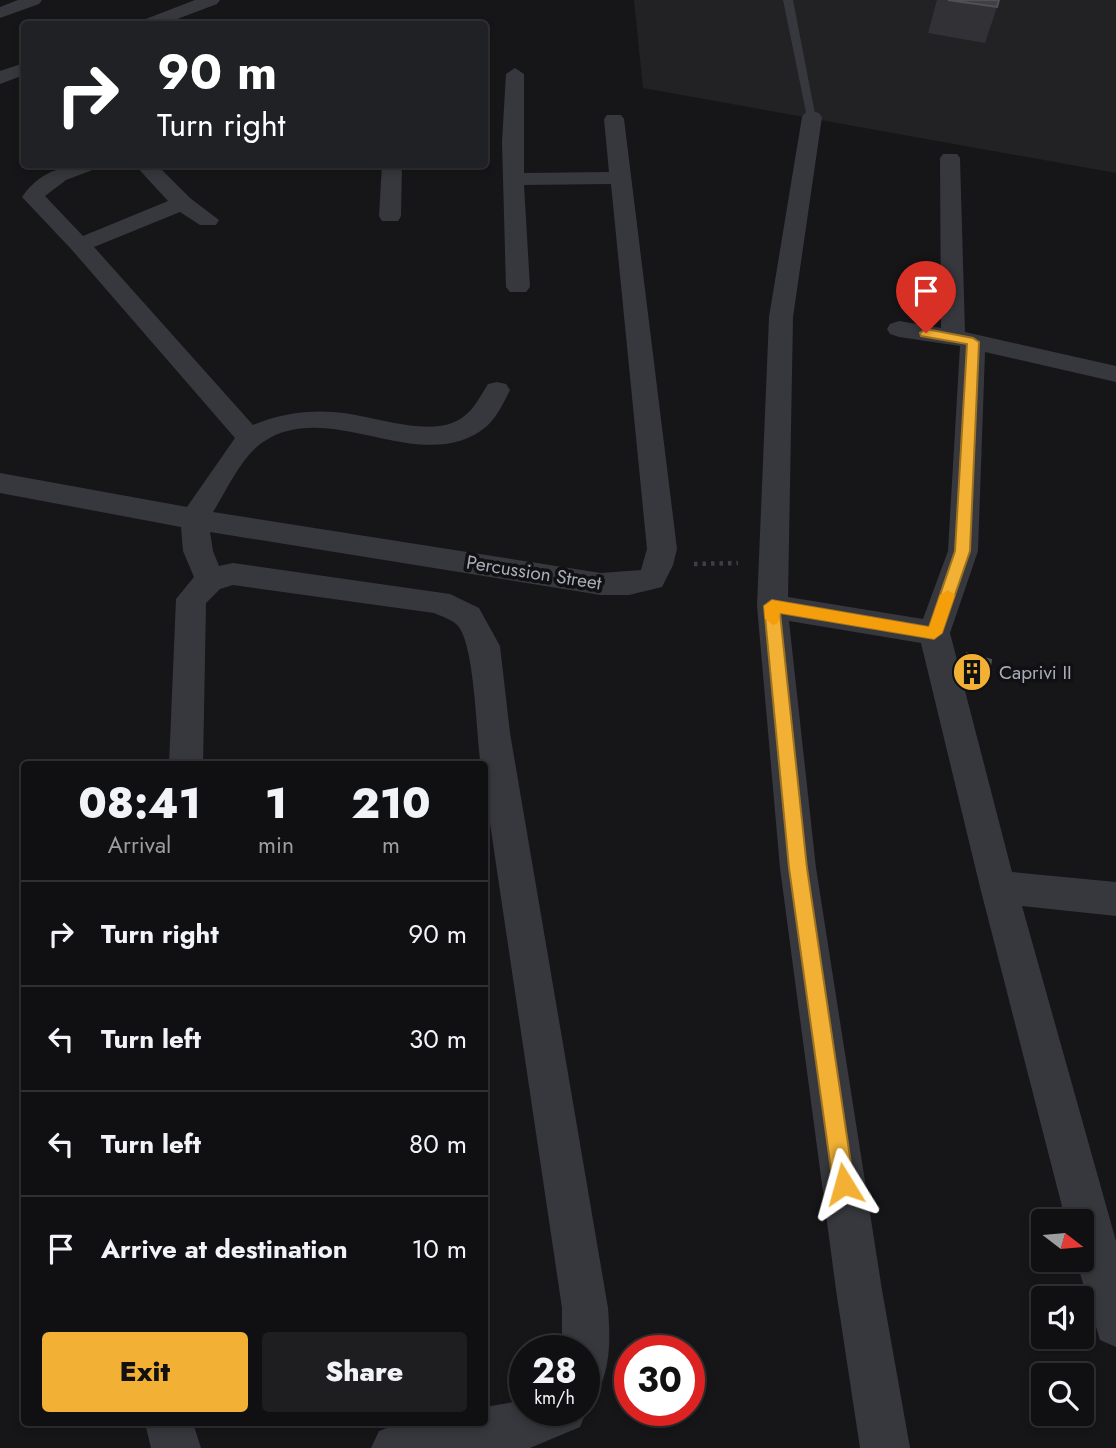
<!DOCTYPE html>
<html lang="en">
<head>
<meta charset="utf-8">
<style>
	:root { --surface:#101012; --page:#1e1e20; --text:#f1f3f6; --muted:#9c9d9f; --line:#303032; --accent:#f2b134 }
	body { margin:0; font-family:Jost,sans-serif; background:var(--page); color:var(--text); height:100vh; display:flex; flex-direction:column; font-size:26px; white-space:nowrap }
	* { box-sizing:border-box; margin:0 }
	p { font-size:23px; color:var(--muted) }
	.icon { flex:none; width:38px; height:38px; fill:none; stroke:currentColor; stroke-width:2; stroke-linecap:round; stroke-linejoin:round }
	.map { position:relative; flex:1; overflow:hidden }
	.side { position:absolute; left:21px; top:761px; width:467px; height:665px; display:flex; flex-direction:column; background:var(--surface); border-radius:7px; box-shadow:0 4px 10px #0003,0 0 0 2px var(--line) }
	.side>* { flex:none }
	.hud { position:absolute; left:21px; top:21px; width:467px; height:147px; border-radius:7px; box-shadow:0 4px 10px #0003,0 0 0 2px var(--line); background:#202124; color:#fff; overflow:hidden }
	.needle { width:46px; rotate:106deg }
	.buttons { position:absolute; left:1031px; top:1209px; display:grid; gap:14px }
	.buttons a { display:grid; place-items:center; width:63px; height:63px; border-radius:7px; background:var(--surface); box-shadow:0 4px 10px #0003,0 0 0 2px var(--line); font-size:35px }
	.speed { position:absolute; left:509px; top:1335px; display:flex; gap:14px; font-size:35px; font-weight:700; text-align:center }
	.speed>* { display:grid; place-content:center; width:91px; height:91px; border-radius:50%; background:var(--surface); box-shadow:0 4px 10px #0003,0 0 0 2px var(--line); line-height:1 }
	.speed small { font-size:18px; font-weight:400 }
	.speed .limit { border:10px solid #d22; background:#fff; color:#111 }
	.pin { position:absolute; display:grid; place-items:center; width:60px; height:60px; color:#fff; margin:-72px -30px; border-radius:50% 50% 50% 0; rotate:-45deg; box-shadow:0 0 7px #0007 }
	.pin .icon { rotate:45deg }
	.me { position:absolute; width:77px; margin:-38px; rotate:352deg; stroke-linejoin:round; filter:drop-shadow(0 0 5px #0008) }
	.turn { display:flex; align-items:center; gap:24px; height:147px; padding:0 21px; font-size:32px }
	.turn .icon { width:91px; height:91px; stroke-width:2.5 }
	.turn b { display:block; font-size:49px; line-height:60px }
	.eta { display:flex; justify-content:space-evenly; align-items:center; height:119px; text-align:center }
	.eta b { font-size:42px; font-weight:800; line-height:49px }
	.cta { display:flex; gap:14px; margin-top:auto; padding:14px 21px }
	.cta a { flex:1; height:80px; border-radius:7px; background:var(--accent); color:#111; font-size:28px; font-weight:800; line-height:80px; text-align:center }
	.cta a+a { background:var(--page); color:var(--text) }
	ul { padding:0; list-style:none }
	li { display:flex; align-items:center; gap:21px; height:105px; padding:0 21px; border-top:2px solid var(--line) }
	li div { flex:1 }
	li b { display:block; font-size:26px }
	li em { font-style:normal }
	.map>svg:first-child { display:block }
	.built { fill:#222225 }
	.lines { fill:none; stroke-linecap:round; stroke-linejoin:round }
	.path { stroke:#3d3f44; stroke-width:4.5; stroke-dasharray:3.5 5; stroke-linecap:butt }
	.lane { fill:#37383d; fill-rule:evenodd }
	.street { fill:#37383d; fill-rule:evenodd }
	.wall { fill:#323236 }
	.shaded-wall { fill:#212124 }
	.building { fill:#3f3f44; stroke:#4f5156; stroke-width:2 }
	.route { fill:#f2b134; stroke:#9d7322; stroke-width:2 }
	.slow { fill:#f59e0b }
	.labels { text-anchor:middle; stroke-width:7; stroke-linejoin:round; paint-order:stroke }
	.street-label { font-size:19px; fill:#a8adb8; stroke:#111113 }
	.poi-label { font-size:19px; fill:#a8adb8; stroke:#111113; text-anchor:start }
</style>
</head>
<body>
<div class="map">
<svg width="1116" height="1448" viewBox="0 0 1116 1448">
	<rect width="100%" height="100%" fill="#161618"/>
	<!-- built -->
	<path class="built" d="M634,0H1116V173L643,88Z"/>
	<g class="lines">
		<!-- path -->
		<path class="path" d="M694,564L738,563"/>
		<!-- lane -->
		<path class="lane" d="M783,0H793L816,119L807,117Z"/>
		<!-- street -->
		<g class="street">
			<path d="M18,0H42L39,4L0,18V7Z"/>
			<path d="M195,0H220L217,4L164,24H140L143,20Z"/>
			<path d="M24,63V75L0,84V71Z"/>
			<path d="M515,68L524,74V173L609,172L604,119L607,115H621L624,119L677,549L673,565L662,587L629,595H601L210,532L213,551L219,566L233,563L450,594L479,608L500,646L510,733L608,1308C610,1335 611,1359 601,1385L584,1392V1351H562V1308L485,790V765H481C476,734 475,646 458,626C453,620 441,616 434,613L233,585L220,589L206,603L203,765H169L176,599L194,577L183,551L181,527L0,493V473L187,507L235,438L72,250L22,197C42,168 69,164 101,164L98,168L66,180L45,196L83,236L168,201L134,164H156L190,198L219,220L216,225H200L180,212L94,247L253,425C282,413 313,409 344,413C374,417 423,434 452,423C471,416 478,400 488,384L497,382L506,384L510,390C504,402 497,417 487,426C423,480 330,396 263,442C241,457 227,490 213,512L601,573L641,570L647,549L611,184L524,185L530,287L526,292H510L506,287L502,142L506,74Z"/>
			<path d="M812,111L819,113L822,117L793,317L788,597L923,619L948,551L960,346L899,337L890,334L887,329L890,324L899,321L941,328L940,158L943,154H957L960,158L965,332L1116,366V382L985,352L978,551L950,633L1012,872L1116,882V916L1022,906L1116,1241V1347L1100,1340L1076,1260H1082V1222H1066L980,887L921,643L789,621L816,868L882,1290L910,1448H860L836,1290L780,868L757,606L769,317L802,117L805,113Z"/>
			<path d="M382,164H402L401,216L398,221H382L379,216Z"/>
			<path d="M525,1400V1410H584V1404L587,1410L580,1427L530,1448H371L379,1431L400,1423H485V1407Z"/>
			<path d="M145,1423H193L201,1448H151Z"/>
		</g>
	</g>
	<!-- wall -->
	<g class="wall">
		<path d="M937,0H1000L985,43L928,33Z"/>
		<path d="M967,653L989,672L984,682L959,674L962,663Z"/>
	</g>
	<!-- shaded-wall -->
	<path class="shaded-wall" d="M999,0H1000L985,43L997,7Z"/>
	<!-- building -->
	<g class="building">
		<path d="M948,0H999L997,7Z"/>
		<path d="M967,653L991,660L989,672L964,664Z"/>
	</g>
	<!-- route -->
	<path class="route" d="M926,329L973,338L979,342L970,551L942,633L934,639L780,613L807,868L854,1184L851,1192L844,1195L836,1192L833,1184L789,868L764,606L772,600L929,627L955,551L967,344L921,336L920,333Z"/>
	<!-- slow -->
	<path class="slow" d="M948,590L955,595L942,633L934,639L780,613L778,623L773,625L765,619L764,606L772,600L929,627L940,595Z"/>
	<!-- icons -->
	<defs>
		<g id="building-disc" transform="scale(2.0125)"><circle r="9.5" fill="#f2b134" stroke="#111113"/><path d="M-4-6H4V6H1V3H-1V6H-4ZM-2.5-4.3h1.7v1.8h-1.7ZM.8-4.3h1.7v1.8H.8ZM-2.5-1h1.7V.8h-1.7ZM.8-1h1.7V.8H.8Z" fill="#111"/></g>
	</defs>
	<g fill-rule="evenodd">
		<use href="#building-disc" x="972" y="672"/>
	</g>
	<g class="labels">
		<!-- street labels -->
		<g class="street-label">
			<text transform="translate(534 572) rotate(9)" y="7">Percussion Street</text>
		</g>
		<!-- poi labels -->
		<g class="poi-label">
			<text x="999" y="679">Caprivi II</text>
		</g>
	</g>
</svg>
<div class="buttons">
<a><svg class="needle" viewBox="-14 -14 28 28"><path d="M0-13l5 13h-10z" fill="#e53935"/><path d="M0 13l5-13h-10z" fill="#9c9d9f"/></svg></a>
<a><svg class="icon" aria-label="sound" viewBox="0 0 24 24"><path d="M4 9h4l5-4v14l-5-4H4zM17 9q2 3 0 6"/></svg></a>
<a><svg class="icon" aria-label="search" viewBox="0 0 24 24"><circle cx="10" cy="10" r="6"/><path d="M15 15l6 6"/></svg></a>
</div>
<div class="speed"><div>28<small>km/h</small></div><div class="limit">30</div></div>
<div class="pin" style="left:926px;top:333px;background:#d93025"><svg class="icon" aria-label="arrive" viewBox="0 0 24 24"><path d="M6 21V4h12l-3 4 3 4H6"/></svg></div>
<svg class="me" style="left:844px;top:1184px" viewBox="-20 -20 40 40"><path d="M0-17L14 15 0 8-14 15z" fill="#f2b134" stroke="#fff" stroke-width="4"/></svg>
<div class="hud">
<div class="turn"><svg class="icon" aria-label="right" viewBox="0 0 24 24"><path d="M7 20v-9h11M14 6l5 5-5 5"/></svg><div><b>90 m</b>Turn right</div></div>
</div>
<section class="side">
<div class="eta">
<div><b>08:41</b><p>Arrival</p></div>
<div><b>1</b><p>min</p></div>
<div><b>210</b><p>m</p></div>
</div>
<ul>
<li><svg class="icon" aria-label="right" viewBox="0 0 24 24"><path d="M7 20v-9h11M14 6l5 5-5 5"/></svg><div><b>Turn right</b></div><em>90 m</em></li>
<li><svg class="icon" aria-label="left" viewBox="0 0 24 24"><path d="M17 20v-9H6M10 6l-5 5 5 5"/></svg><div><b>Turn left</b></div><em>30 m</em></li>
<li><svg class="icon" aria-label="left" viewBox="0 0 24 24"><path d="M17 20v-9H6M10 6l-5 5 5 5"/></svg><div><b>Turn left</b></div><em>80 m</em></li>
<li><svg class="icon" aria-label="arrive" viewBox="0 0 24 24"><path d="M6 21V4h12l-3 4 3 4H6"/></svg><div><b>Arrive at destination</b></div><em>10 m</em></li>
</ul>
<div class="cta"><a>Exit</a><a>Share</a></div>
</section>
</div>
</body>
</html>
